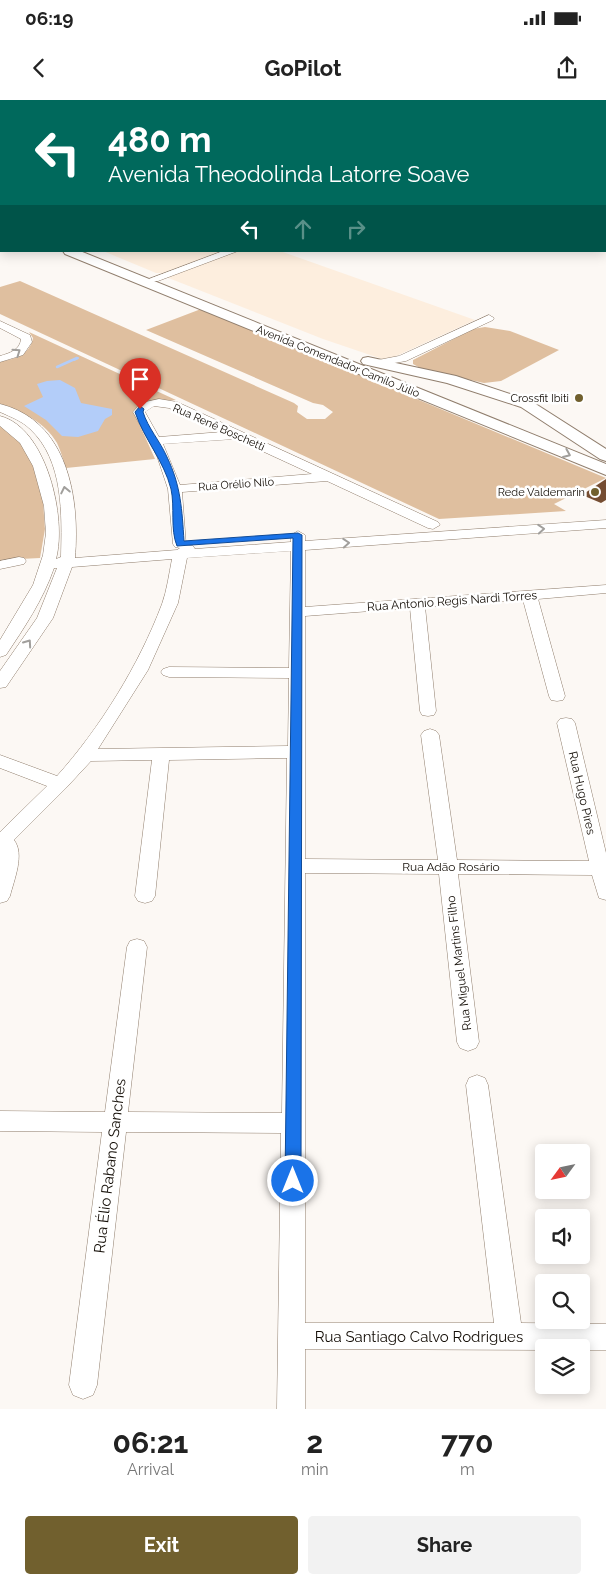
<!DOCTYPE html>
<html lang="en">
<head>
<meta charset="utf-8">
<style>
	:root { --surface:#fff; --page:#f2f2f2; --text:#222; --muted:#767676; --accent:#71602e }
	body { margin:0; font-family:Raleway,sans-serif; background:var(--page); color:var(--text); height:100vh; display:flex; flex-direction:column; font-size:19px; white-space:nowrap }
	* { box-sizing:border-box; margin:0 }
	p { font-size:16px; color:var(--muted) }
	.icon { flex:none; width:28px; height:28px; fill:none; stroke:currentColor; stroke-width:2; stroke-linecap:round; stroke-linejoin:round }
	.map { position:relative; height:1309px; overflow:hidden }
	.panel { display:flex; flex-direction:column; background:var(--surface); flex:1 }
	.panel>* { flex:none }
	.top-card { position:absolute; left:0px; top:0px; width:606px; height:152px; box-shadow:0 2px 12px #0003; background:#00695c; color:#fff; overflow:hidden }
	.needle { width:32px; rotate:237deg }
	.buttons { position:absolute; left:535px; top:1044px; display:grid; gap:10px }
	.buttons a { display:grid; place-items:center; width:55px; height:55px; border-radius:5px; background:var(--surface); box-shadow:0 2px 12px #0003; font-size:25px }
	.pin { position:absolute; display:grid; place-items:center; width:42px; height:42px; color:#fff; margin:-51px -21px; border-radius:50% 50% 50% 0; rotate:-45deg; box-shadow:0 0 5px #0007 }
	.pin .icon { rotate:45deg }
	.me { position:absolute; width:55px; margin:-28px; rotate:0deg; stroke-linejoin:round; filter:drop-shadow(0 0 4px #0008) }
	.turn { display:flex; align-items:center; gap:18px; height:105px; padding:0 25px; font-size:22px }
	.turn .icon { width:65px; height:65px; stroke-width:2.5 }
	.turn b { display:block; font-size:35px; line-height:42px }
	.lanes { display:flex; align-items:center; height:48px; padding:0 25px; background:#0003; justify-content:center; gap:25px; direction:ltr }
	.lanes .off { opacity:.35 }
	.eta { display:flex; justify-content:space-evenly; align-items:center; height:85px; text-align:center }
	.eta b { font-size:30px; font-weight:700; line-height:35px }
	.primary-button { display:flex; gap:10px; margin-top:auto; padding:10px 25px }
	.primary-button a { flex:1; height:58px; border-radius:5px; background:var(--accent); color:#fff; font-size:20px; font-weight:700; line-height:58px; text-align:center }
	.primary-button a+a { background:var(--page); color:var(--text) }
	.status { display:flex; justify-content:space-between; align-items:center; height:35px; padding:0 25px; background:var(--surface); direction:ltr }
	.status svg { height:14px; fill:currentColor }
	header { display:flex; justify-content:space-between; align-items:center; height:65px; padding:0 25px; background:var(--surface); font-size:22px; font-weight:700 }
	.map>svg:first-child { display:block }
	.built { fill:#fdeede }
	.green { fill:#dfbf9f }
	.water { fill:#b3cdf9 }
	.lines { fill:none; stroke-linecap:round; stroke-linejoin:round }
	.stream-far1 { stroke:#b3cdf9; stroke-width:2 }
	.stream { stroke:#b3cdf9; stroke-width:2.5 }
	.building { fill:#754d32 }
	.minor-casing { stroke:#907e6d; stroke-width:1 }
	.major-casing { stroke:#907e6d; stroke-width:2 }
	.minor { fill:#fff; fill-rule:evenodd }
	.major { fill:#fff; fill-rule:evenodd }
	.oneway { stroke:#a19f9c }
	.route { fill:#1a73e8; stroke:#114b97 }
	.poi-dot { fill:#71602e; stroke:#fff; stroke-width:2 }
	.labels { text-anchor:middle; stroke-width:5; stroke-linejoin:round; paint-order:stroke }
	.far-street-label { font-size:11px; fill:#140e07; stroke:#fff }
	.far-poi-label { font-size:11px; fill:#140e07; stroke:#fff; text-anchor:end }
	.street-label { font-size:12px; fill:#140e07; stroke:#fff }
	.near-street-label { font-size:15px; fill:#140e07; stroke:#fff }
</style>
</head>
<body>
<div class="status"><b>06:19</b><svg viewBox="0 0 49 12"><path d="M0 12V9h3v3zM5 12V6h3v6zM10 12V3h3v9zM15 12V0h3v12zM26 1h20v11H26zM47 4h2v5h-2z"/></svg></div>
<header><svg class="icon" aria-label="back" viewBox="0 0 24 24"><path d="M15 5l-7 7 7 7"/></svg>GoPilot<svg class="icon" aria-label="share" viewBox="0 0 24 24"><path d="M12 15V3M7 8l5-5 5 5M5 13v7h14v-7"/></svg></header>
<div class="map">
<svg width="606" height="1309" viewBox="0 0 606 1309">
	<rect width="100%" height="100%" fill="#fcf8f4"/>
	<!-- built -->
	<g class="built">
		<path d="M147,0H362L145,1Z"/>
		<path d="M103,151H224L162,173H156Z"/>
		<path d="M238,151H280L475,220L394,257L382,259L323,239L166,177Z"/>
	</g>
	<!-- green -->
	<g class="green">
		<path d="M20,181L294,303L298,306L297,312L307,319H325L333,312L323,305L313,303L146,230L201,209L606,378L554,404L566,411L439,419L0,214V187Z"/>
		<path d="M485,227L510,231L559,250L501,281L484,283L422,269L413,264V260L473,229Z"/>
		<path d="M29,232L176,300L144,303L134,312L155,359L66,368C63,360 61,351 57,343C45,322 21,311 0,304V261C15,260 30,254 33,238Z"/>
		<path d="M0,322L22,340L36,373L43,402L45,429L40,458L0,460Z"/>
	</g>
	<!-- water -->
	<path class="water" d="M60,280L75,288L81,303L112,309V315L105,319L98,331L78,337L62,336L46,320L24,306L43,297L37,284L47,281Z"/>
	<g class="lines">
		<!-- stream-far1 -->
		<path class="stream-far1" d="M74,260L78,258"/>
		<!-- stream -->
		<path class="stream" d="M57,267L77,258"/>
	</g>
	<!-- building -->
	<path class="building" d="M606,379V400L601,403L582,395Z"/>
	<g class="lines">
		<!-- minor casing -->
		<g class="minor-casing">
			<g id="minor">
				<path d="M489,0H497L498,1H490Z"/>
				<path d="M533,0H541L542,1H534Z"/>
				<rect x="605" y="3" width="1" height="4"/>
				<path d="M1,93V99L0,100V94Z"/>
				<path d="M223,151H238L158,181H150L149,179Z"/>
				<path d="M489,215L494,218L493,220L406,261L377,266L371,263L373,261L399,256Z"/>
				<path d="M0,221L30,235L32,242L23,255L0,262V256C10,253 20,250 21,239L0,228Z"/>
				<path d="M159,299L177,302L438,422L440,425L433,429L428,428L327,381L182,392L186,445L193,446L195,449L291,442V435L298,431L305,435V441L606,420V428L305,450V507L606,485V493L538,499L565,596L563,600L557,601L551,600L549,596L523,500L425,507L436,611L434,615L428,616L422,615L420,611L410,508L305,516V759L438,760L421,635L424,631L430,629L436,631L439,635L457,760L589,761L557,623L560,619L566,618L572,619L575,623L606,753V800L599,798L592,775L458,774L479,942L476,948L468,951L460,948L457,942L439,774L305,773V1223H494L466,985L469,978L477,975L485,978L488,985L521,1223L606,1224V1250H581V1248H544V1250L305,1249V1309H277L281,1033L126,1032L97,1285L93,1295L83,1299L73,1295L69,1285L102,1032L0,1031V1011L105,1012L127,847L130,841L137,839L144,841L147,847L128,1012L282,1013L287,658L169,660L155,796L152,801L145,803L138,801L135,796L152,660L91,661L66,688L14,740C25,754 14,780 10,796L7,801L0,803V732L47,686L0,668V655L57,676C100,628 139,565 162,504C167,490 169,474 172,459L72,467L53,518L6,587L0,588V571L37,518L57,468H54C43,500 24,528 6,555L0,557V540L33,485L43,455L46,433L44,406L33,366L20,343L0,326V316C47,328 67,419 56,459L61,457C62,416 64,360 30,329C22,321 11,317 0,312V304C68,321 80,398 75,458L177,450L180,448L175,447L173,444L168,389L157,356L133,312L141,303ZM154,306L169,308L222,332L159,337L145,312ZM236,339L312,374L180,385L163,344ZM291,451L289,568L169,567L163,569L161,572L163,575L169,577L289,578L288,646L98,649L148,570L178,503L187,458Z"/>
				<path d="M19,457L24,458L26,461L24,464L0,469V461Z"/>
			</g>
		</g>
		<!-- major casing -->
		<g class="major-casing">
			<g id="major">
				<path d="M0,119L1,120V128L0,127Z"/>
				<path d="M63,151H80L606,364V375L65,154Z"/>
				<path d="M368,257L456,276L531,301L606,349V361L600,359L521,307L447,283L363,264L361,261L363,258Z"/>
			</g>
		</g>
		<!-- minor -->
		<use href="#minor" class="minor"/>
		<!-- major -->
		<use href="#major" class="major"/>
	</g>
	<!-- one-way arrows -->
	<defs><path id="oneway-chevron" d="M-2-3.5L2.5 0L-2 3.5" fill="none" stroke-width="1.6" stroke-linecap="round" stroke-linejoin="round" transform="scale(1.25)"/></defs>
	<g class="oneway">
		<use href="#oneway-chevron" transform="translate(17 252) rotate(-35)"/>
		<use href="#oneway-chevron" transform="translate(567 354) rotate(23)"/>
		<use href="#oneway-chevron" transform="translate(65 390) rotate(-102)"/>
		<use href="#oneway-chevron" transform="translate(541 429) rotate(-4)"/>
		<use href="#oneway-chevron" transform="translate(346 443) rotate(-4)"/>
		<use href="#oneway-chevron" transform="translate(28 543) rotate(-55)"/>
	</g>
	<!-- route -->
	<path class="route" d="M140,306L144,309L143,312C148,328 160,341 167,357C181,386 182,410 184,441L298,433L302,435L301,1081L298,1086L293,1088L287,1086L285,1081L293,438L177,446C170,429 175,407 171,389C164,361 144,339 135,312Z"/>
	<!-- markers -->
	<g class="poi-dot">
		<circle cx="579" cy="298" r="5"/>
		<circle cx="595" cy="392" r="5"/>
	</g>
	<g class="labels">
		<!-- far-street labels -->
		<g class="far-street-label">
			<text transform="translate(338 261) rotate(22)" y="4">Avenida Comendador Camilo Júlio</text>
			<text transform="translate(219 327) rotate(24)" y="4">Rua Renê Boschetti</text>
			<text transform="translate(236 384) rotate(-4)" y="4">Rua Orélio Nilo</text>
		</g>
		<!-- far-poi labels -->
		<g class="far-poi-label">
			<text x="569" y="302">Crossfit Ibiti</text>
			<text x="585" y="396">Rede Valdemarin</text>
		</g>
		<!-- street labels -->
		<g class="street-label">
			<text transform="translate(452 501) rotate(-4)" y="4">Rua Antonio Regis Nardi Torres</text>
			<text transform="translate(582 693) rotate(77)" y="4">Rua Hugo Pires</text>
			<text x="451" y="771">Rua Adão Rosário</text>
			<text transform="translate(459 863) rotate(-97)" y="4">Rua Miguel Martins Filho</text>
		</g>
		<!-- near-street labels -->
		<g class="near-street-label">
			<text transform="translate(110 1066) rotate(-83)" y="5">Rua Élio Rabano Sanches</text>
			<text x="419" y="1242">Rua Santiago Calvo Rodrigues</text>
		</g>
	</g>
</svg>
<div class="buttons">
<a><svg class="needle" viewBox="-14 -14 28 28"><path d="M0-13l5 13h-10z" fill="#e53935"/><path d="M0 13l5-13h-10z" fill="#767676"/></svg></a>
<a><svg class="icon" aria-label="sound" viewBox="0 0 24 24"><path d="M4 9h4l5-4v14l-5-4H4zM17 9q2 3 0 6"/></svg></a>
<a><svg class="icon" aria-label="search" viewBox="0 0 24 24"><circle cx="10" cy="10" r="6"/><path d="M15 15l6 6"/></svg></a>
<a><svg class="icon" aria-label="layers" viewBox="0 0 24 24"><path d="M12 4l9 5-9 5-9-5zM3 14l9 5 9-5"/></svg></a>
</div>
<div class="pin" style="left:140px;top:309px;background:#d93025"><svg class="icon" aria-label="arrive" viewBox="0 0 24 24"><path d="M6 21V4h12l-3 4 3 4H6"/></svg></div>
<svg class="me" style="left:293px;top:1081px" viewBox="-20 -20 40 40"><circle r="17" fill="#1a73e8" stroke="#fff" stroke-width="3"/><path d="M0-11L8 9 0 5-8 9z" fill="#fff"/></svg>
<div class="top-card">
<div class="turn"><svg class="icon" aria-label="left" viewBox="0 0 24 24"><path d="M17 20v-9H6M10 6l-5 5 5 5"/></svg><div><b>480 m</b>Avenida Theodolinda Latorre Soave</div></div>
<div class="lanes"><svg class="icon" aria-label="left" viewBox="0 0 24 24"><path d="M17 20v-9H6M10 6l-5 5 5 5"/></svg><svg class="icon off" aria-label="ahead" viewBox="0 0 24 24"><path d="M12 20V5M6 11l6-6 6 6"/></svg><svg class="icon off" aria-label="right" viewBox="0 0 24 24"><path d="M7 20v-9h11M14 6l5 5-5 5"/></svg></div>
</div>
</div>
<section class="panel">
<div class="eta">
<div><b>06:21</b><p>Arrival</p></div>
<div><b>2</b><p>min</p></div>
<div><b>770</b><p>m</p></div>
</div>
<div class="primary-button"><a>Exit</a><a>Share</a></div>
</section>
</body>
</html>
